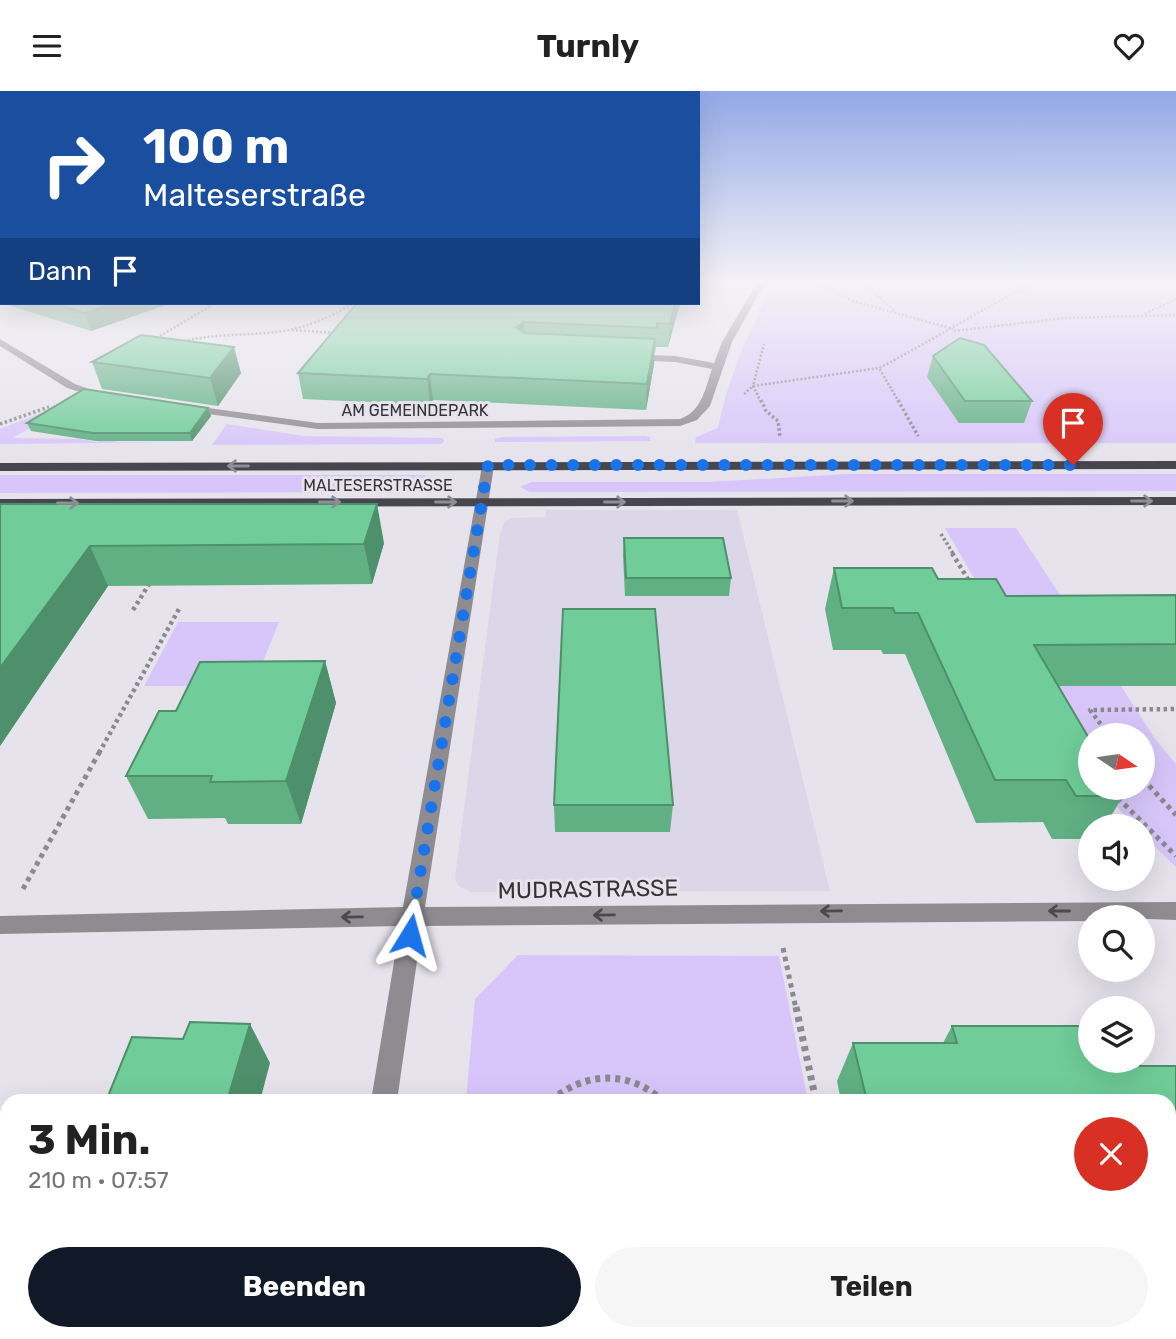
<!DOCTYPE html>
<html lang="de">
<head>
<meta charset="utf-8">
<style>
	:root { --surface:#fff; --page:#f6f6f6; --text:#222; --muted:#767676; --accent:#111827 }
	body { margin:0; font-family:Rubik,sans-serif; background:var(--page); color:var(--text); height:100vh; display:flex; flex-direction:column; font-size:26px; white-space:nowrap }
	* { box-sizing:border-box; margin:0 }
	p { font-size:23px; color:var(--muted) }
	.icon { flex:none; width:38px; height:38px; fill:none; stroke:currentColor; stroke-width:2; stroke-linecap:round; stroke-linejoin:round }
	.map { position:relative; flex:1; overflow:hidden }
	.panel { position:absolute; left:0px; top:1003px; width:1176px; height:247px; display:flex; flex-direction:column; background:var(--surface); border-radius:21px 21px 0 0; box-shadow:0 7px 28px #0002 }
	.panel>* { flex:none }
	.guide { position:absolute; left:0px; top:0px; width:700px; height:214px; box-shadow:0 7px 28px #0002; background:#1a4fa0; color:#fff; overflow:hidden }
	.needle { width:46px; rotate:103deg }
	.fabs { position:absolute; left:1078px; top:632px; display:grid; gap:14px }
	.fabs a { display:grid; place-items:center; width:77px; height:77px; border-radius:50%; background:var(--surface); box-shadow:0 7px 28px #0002; font-size:35px }
	.pin { position:absolute; display:grid; place-items:center; width:60px; height:60px; color:#fff; margin:-72px -30px; border-radius:50% 50% 50% 0; rotate:-45deg; box-shadow:0 0 7px #0007 }
	.pin .icon { rotate:45deg }
	.me { position:absolute; width:77px; margin:-38px; rotate:8deg; stroke-linejoin:round; filter:drop-shadow(0 0 5px #0008) }
	.turn { display:flex; align-items:center; gap:24px; height:147px; padding:0 28px; font-size:32px }
	.turn .icon { width:91px; height:91px; stroke-width:2.5 }
	.turn b { display:block; font-size:49px; line-height:60px }
	.then { display:flex; align-items:center; height:66px; padding:0 28px; background:#0003; gap:14px; font-size:26px }
	.round { display:grid; place-items:center; flex:none; width:74px; height:74px; border-radius:37px; background:var(--page) }
	.headline { display:flex; align-items:center; justify-content:space-between; height:119px; padding:0 28px }
	h1 { font-size:42px; font-weight:700; line-height:52px }
	.cta { display:flex; gap:14px; margin-top:auto; padding:14px 28px }
	.cta a { flex:1; height:80px; border-radius:42px; background:var(--accent); color:#fff; font-size:28px; font-weight:700; line-height:80px; text-align:center }
	.cta a+a { background:var(--page); color:var(--text) }
	header { display:flex; justify-content:space-between; align-items:center; height:91px; padding:0 28px; background:var(--surface); font-size:32px; font-weight:700 }
	.map>svg:first-child { display:block }
	.built { fill:#dcd7e8 }
	.green { fill:#d8c6fa }
	.lines { fill:none; stroke-linecap:round; stroke-linejoin:round }
	.path-far4 { stroke:#8c8a90; stroke-width:2.5; stroke-dasharray:2 2; stroke-linecap:butt }
	.path-far3 { stroke:#8c8a90; stroke-width:3.5; stroke-dasharray:2.5 2.5; stroke-linecap:butt }
	.path-far2 { stroke:#8c8a90; stroke-width:4.5; stroke-dasharray:3.5 3.5; stroke-linecap:butt }
	.path-far1 { stroke:#8c8a90; stroke-width:5; stroke-dasharray:4.5 4.5; stroke-linecap:butt }
	.path { stroke:#8c8a90; stroke-width:7; stroke-dasharray:5 5; stroke-linecap:butt }
	.minor { fill:#8e8c90; fill-rule:evenodd }
	.major { fill:#48464d; fill-rule:evenodd }
	.wall { fill:#60b084 }
	.shaded-wall { fill:#4e906b }
	.building { fill:#70cd99; stroke:#4e906b; stroke-width:2 }
	.oneway { stroke:#8f8d95 }
	.oneway2 { stroke:#4a494c }
	.route { stroke:#1a73e8; stroke-width:12; stroke-dasharray:0 21.6 }
	.labels { text-anchor:middle; stroke-width:6; stroke-linejoin:round; paint-order:stroke }
	.far-street-label { font-size:16px; fill:#343336; stroke:#e6e3ec }
	.near-street-label { font-size:23px; fill:#343336; stroke:#e6e3ec }
</style>
</head>
<body>
<header><svg class="icon" aria-label="menu" viewBox="0 0 24 24"><path d="M4 6h16M4 12h16M4 18h16"/></svg>Turnly<svg class="icon" aria-label="heart" viewBox="0 0 24 24"><path d="M12 20l-8-8c-3-5 5-10 8-4 3-6 11-1 8 4z"/></svg></header>
<div class="map">
<svg width="1176" height="1248" viewBox="0 0 1176 1248">
	<rect width="100%" height="100%" fill="#e6e3ec"/>
	<!-- built -->
	<path class="built" d="M546,419H737L830,800L471,801L458,795L455,787L500,442L505,430L511,427L546,426Z"/>
	<!-- green -->
	<g class="green">
		<path d="M774,192H1176V352H695L696,346L718,337C728,285 750,238 774,192Z"/>
		<path d="M74,309L71,315L12,347L79,348L98,351L143,323L115,351H191L0,353V338Z"/>
		<path d="M227,333L304,345L443,347L444,350L442,353L212,354Z"/>
		<path d="M645,345L650,346V350L495,351V348L503,346Z"/>
		<path d="M847,383H1176V400L530,401L520,396L531,391H708Z"/>
		<path d="M0,384H426L421,401L0,402Z"/>
		<path d="M945,437H1016L1087,545L1008,546Z"/>
		<path d="M178,531H279L253,595H144Z"/>
		<path d="M1036,595H1121L1155,648L1176,673V776L1143,744V735H1134L1100,697L1143,696V644H1090V684Z"/>
		<path d="M518,864L779,865L808,1010H466L475,908Z"/>
		<path d="M442,1242H850L851,1248H441Z"/>
	</g>
	<g class="lines">
		<!-- path-far4 -->
		<g class="path-far4">
			<path d="M816,192L853,210L953,238"/>
			<path d="M862,192L895,220"/>
			<path d="M1145,223L1176,208"/>
			<path d="M292,239L336,242"/>
			<path d="M954,240L1065,227L1176,224"/>
			<path d="M153,249L216,212"/>
			<path d="M180,251C218,241 256,246 294,238C315,233 335,223 354,212"/>
			<path d="M744,303L753,295L879,277"/>
			<path d="M761,311L753,295L764,253"/>
			<path d="M899,311L879,277C932,250 982,217 1035,192"/>
		</g>
		<!-- path-far3 -->
		<g class="path-far3">
			<path d="M761,309L766,320L778,330L780,346"/>
			<path d="M898,309L918,345"/>
			<path d="M0,333L49,316"/>
			<path d="M941,443L954,464"/>
		</g>
		<!-- path-far2 -->
		<g class="path-far2">
			<path d="M952,462L969,490"/>
			<path d="M133,519L151,490"/>
			<path d="M1109,644L1090,619L1176,618"/>
			<path d="M99,662L179,518"/>
		</g>
		<!-- path-far1 -->
		<g class="path-far1">
			<path d="M1143,688L1176,724"/>
			<path d="M1118,707L1176,765"/>
			<path d="M23,798L100,660"/>
			<path d="M783,857L796,918"/>
		</g>
		<!-- path -->
		<g class="path">
			<path d="M796,916L816,1010"/>
			<path d="M551,1010C584,980 630,979 663,1010"/>
			<path d="M516,1242L517,1248"/>
			<path d="M857,1242L858,1248"/>
		</g>
		<!-- minor -->
		<g class="minor">
			<path d="M757,192H765L732,251L710,315L697,329L680,335L318,338L186,320L180,317L186,314L318,332L680,328C702,320 705,298 712,278L675,271L631,269L626,266L631,263L675,265L714,272L722,251Z"/>
			<path d="M0,248L75,293L108,305L103,308L67,297L0,255Z"/>
			<path d="M488,371L494,375L425,816L1176,811V829L1090,826V830L422,835L397,1010H371L400,835L0,843V825L403,816L482,375Z"/>
			<path d="M333,1242H363L362,1248H332Z"/>
		</g>
		<!-- major -->
		<g class="major">
			<path d="M1176,370V378L0,380V372Z"/>
			<path d="M1176,406V414L0,416V408Z"/>
		</g>
	</g>
	<!-- wall -->
	<g class="wall">
		<path d="M0,192H2V212L0,211Z"/>
		<path d="M2,212H171L91,240Z"/>
		<path d="M357,212H680L668,256H656L655,261H654V273L646,319L433,309L430,314L303,308L298,282Z"/>
		<path d="M933,265L1032,310L1024,332H959L927,286Z"/>
		<path d="M92,271L241,282L218,315L102,298Z"/>
		<path d="M208,317L211,325L192,350H96L31,340L27,332Z"/>
		<path d="M0,413L384,452L372,493L108,495L0,655Z"/>
		<path d="M624,447L731,487L729,505H625L623,465Z"/>
		<path d="M834,477L938,488L1006,505L1176,504V595H1059L1123,705L1105,735H1090V748H1052L1043,731L976,732L905,563H883L881,559H833L825,518Z"/>
		<path d="M325,570L336,612L301,733H228L225,727L148,728L126,685L176,620Z"/>
		<path d="M554,714H673L670,741H555Z"/>
		<path d="M952,935L1140,975H1176V1153H1169V1010H841L837,990L853,952H943Z"/>
	</g>
	<!-- shaded-wall -->
	<g class="shaded-wall">
		<path d="M115,212H171L91,240L85,222Z"/>
		<path d="M675,212H680L668,256L670,233Z"/>
		<path d="M524,231L525,255L516,236Z"/>
		<path d="M655,248L654,273L646,319L647,293Z"/>
		<path d="M234,256L241,282L218,315L210,287Z"/>
		<path d="M430,283L433,309L430,314L427,288Z"/>
		<path d="M208,317L211,325L192,350L190,342Z"/>
		<path d="M377,413L384,452L372,493L364,453Z"/>
		<path d="M90,455L108,495L0,655V577Z"/>
		<path d="M325,570L336,612L301,733L286,690Z"/>
		<path d="M250,933L270,972L260,1010H227Z"/>
		<path d="M116,1242H162L159,1248H114Z"/>
	</g>
	<!-- building -->
	<g class="building">
		<path d="M51,212H115L85,222Z"/>
		<path d="M357,212H675L670,233L657,232V237L524,231L516,236L524,242L655,248L647,293L430,283L427,288L298,282Z"/>
		<path d="M141,244L234,256L210,287L92,271Z"/>
		<path d="M960,247L984,254L1032,310H965L933,265Z"/>
		<path d="M84,298L208,317L190,342H93L27,332Z"/>
		<path d="M0,413H377L364,453L90,455L0,577Z"/>
		<path d="M624,447H723L731,487H626Z"/>
		<path d="M834,477H932L938,488H996L1006,505L1176,504V553L1034,554L1090,649V696H1118L1123,705H1076L1066,689H995L918,522H895L893,517H842Z"/>
		<path d="M563,518H655L673,714H554Z"/>
		<path d="M325,570L286,690L210,691L212,685H126L159,620H176L200,571Z"/>
		<path d="M190,931L250,933L227,1010H106L132,946L183,948Z"/>
		<path d="M952,935H1090V970H1138L1140,975H1176V1051H1169V1010H867L853,952H957Z"/>
		<path d="M4,1182L7,1183V1242H116L114,1248H0V1188Z"/>
	</g>
	<!-- one-way arrows -->
	<defs><path id="oneway-shaft" d="M-6 0H5M1.5-3L5.5 0L1.5 3" fill="none" stroke-width="1.6" stroke-linecap="round" stroke-linejoin="round" transform="scale(1.75)"/></defs>
	<g class="oneway">
		<use href="#oneway-shaft" transform="translate(238 375) rotate(180)"/>
		<use href="#oneway-shaft" transform="translate(843 410)"/>
		<use href="#oneway-shaft" transform="translate(1142 410)"/>
		<use href="#oneway-shaft" transform="translate(330 411)"/>
		<use href="#oneway-shaft" transform="translate(446 411)"/>
		<use href="#oneway-shaft" transform="translate(615 411)"/>
		<use href="#oneway-shaft" transform="translate(68 412)"/>
	</g>
	<g class="oneway2">
		<use href="#oneway-shaft" transform="translate(831 820) rotate(179)"/>
		<use href="#oneway-shaft" transform="translate(1059 820) rotate(180)"/>
		<use href="#oneway-shaft" transform="translate(604 824) rotate(179)"/>
		<use href="#oneway-shaft" transform="translate(352 826) rotate(179)"/>
	</g>
	<!-- sky -->
	<linearGradient id="sky" x2="0" y2="1"><stop stop-color="#93a8e7"/><stop offset="0.52" stop-color="#f4f2f6"/><stop offset="1" stop-color="#f4f2f6" stop-opacity="0"/></linearGradient>
	<rect width="1176" height="367" fill="url(#sky)"/>
	<g class="lines">
		<!-- route -->
		<path class="route" d="M410,844L488,374H1073"/>
	</g>
	<g class="labels">
		<!-- far-street labels -->
		<g class="far-street-label">
			<text x="415" y="325">AM GEMEINDEPARK</text>
			<text x="378" y="400">MALTESERSTRASSE</text>
		</g>
		<!-- near-street labels -->
		<g class="near-street-label">
			<text transform="translate(588 798) rotate(-1)" y="8">MUDRASTRASSE</text>
		</g>
	</g>
</svg>
<div class="fabs">
<a><svg class="needle" viewBox="-14 -14 28 28"><path d="M0-13l5 13h-10z" fill="#e53935"/><path d="M0 13l5-13h-10z" fill="#767676"/></svg></a>
<a><svg class="icon" aria-label="sound" viewBox="0 0 24 24"><path d="M4 9h4l5-4v14l-5-4H4zM17 9q2 3 0 6"/></svg></a>
<a><svg class="icon" aria-label="search" viewBox="0 0 24 24"><circle cx="10" cy="10" r="6"/><path d="M15 15l6 6"/></svg></a>
<a><svg class="icon" aria-label="layers" viewBox="0 0 24 24"><path d="M12 4l9 5-9 5-9-5zM3 14l9 5 9-5"/></svg></a>
</div>
<div class="pin" style="left:1073px;top:374px;background:#d93025"><svg class="icon" aria-label="arrive" viewBox="0 0 24 24"><path d="M6 21V4h12l-3 4 3 4H6"/></svg></div>
<svg class="me" style="left:410px;top:844px" viewBox="-20 -20 40 40"><path d="M0-17L14 15 0 8-14 15z" fill="#1a73e8" stroke="#fff" stroke-width="4"/></svg>
<div class="guide">
<div class="turn"><svg class="icon" aria-label="right" viewBox="0 0 24 24"><path d="M7 20v-9h11M14 6l5 5-5 5"/></svg><div><b>100 m</b>Malteserstraße</div></div>
<div class="then">Dann<svg class="icon" aria-label="arrive" viewBox="0 0 24 24"><path d="M6 21V4h12l-3 4 3 4H6"/></svg></div>
</div>
<section class="panel">
<div class="headline"><div><h1>3 Min.</h1><p>210 m · 07:57</p></div><a class="round" style="background:#d93025;color:#fff"><svg class="icon" aria-label="close" viewBox="0 0 24 24"><path d="M6 6l12 12M18 6L6 18"/></svg></a></div>
<div class="cta"><a>Beenden</a><a>Teilen</a></div>
</section>
</div>
</body>
</html>
